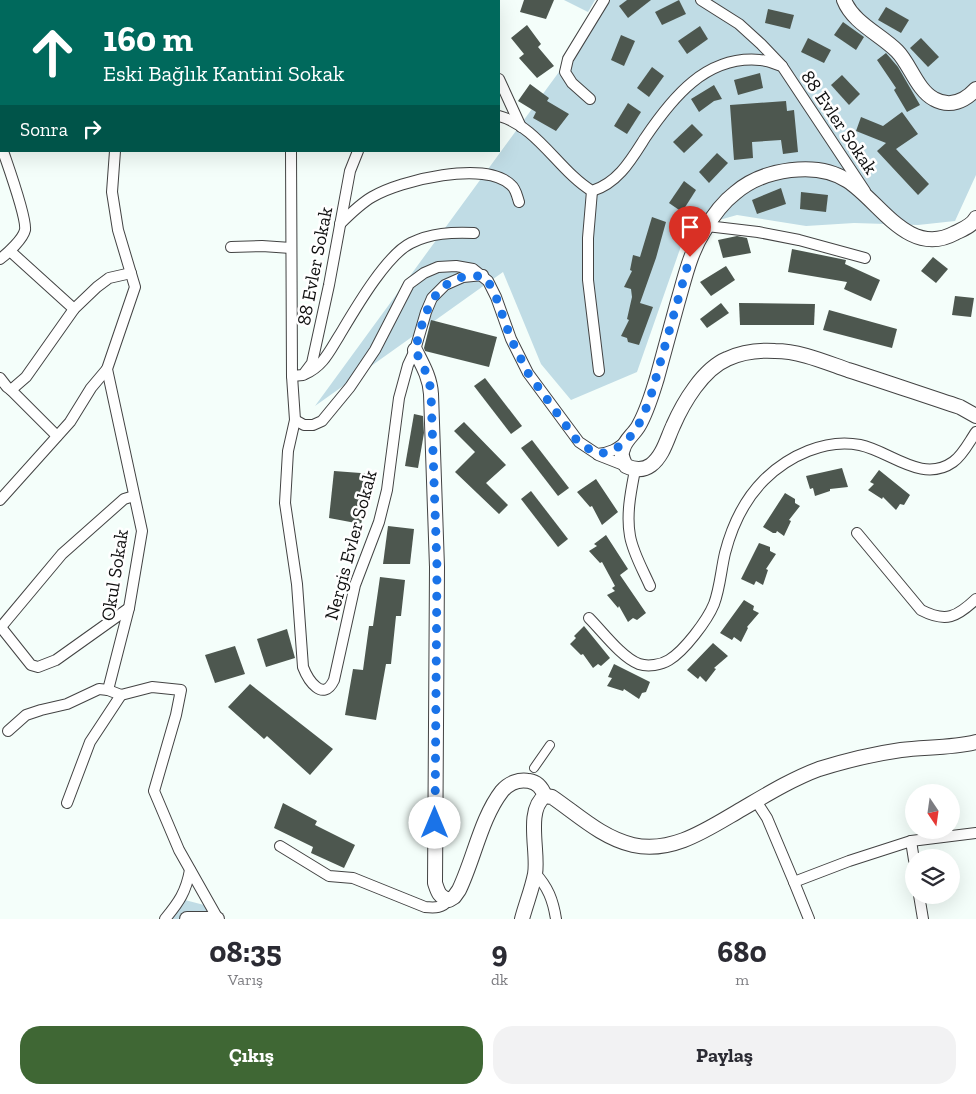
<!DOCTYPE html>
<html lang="tr">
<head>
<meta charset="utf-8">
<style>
	:root { --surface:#fff; --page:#f2f2f3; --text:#2b2b33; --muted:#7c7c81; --accent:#3f6734 }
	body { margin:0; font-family:"Zilla Slab",serif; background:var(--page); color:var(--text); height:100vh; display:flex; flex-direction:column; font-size:19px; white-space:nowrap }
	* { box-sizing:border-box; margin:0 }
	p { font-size:16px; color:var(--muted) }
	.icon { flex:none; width:28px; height:28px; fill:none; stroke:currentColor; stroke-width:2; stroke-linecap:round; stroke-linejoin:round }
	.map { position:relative; height:919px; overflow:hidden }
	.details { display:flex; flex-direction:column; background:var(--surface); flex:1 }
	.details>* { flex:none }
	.banner { position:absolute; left:0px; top:0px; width:500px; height:152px; box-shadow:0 5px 20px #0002; background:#00695c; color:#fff; overflow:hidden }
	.needle { width:32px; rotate:167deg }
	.buttons { position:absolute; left:905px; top:784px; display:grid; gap:10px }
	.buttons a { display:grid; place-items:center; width:55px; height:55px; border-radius:50%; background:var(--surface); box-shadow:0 5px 20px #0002; font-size:25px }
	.pin { position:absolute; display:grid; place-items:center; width:42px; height:42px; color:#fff; margin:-51px -21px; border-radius:50% 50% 50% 0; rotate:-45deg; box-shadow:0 0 5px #0007 }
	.pin .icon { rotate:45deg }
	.me { position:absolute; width:55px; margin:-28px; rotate:0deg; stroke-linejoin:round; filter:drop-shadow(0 0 4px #0008) }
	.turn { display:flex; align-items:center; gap:18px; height:105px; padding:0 20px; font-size:22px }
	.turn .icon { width:65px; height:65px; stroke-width:2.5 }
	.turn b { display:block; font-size:35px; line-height:42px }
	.then { display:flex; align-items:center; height:48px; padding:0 20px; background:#0003; gap:10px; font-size:19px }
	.eta { display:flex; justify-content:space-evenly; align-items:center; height:85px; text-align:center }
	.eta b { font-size:30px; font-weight:700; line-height:35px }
	.primary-button { display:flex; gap:10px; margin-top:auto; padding:10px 20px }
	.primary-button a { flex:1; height:58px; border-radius:20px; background:var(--accent); color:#fff; font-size:20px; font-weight:700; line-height:58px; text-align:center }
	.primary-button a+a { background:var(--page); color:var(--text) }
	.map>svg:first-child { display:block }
	.green { fill:#c0dce5 }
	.building { fill:#4d574f }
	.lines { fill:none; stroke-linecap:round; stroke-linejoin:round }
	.pedestrian-casing { stroke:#434343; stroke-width:10 }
	.minor-casing { stroke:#434343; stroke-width:12 }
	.tertiary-casing { stroke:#434343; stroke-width:16 }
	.pedestrian { stroke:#fff; stroke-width:8 }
	.minor { stroke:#fff; stroke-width:10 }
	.tertiary { stroke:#fff; stroke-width:14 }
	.route { stroke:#1a73e8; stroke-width:9; stroke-dasharray:0 16.2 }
	.labels { text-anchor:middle; stroke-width:5; stroke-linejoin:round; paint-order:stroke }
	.street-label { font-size:19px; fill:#101010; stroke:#fff }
</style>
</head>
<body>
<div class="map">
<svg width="976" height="919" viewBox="0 0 976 919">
	<rect width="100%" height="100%" fill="#f4fefa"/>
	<!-- green -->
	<g class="green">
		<path d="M564,0H595L588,12Z"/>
		<path d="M608,0H976V175L955,221L918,225L854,223L806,226L737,215L687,229L637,372L571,400L541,364L503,272L315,406L602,13Z"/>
		<path d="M185,900L204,905L210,913H194L178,919H169Z"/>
	</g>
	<!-- building -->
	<g class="building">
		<path d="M524,0H554L546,19L520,12Z"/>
		<path d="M627,0H651L628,18L619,6Z"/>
		<path d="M679,0L686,14L662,25L655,12Z"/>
		<path d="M886,7L909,20L901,33L878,20Z"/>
		<path d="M768,9L794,15L790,29L765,23Z"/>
		<path d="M843,22L864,37L856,50L834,35Z"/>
		<path d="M527,25L541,44L538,47L554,66L537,78L519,58L524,54L511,38Z"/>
		<path d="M700,26L708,39L687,54L678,41Z"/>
		<path d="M621,35L635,41L624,66L611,60Z"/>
		<path d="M808,38L831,50L824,63L801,52Z"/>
		<path d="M921,38L939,57L928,67L910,48Z"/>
		<path d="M886,53L898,67L920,105L907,112L894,90L896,88L877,60Z"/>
		<path d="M652,67L664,76L649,97L637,88Z"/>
		<path d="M760,73L763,88L738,95L734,80Z"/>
		<path d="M842,75L860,94L849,105L831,85Z"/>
		<path d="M530,84L549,98L547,101L569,114L556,131L533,118L536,112L518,101Z"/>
		<path d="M714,85L722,99L714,101L699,112L691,99Z"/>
		<path d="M786,101L787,111L794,110L798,152L783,154L781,140L752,142L753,158L734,160L730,105Z"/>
		<path d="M628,103L641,112L627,134L614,126Z"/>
		<path d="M902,112L918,134L896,149L929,184L918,195L877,151L886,143L856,131L861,117L883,126Z"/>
		<path d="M692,124L703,135L684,153L673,142Z"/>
		<path d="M717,153L728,163L709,183L699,172Z"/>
		<path d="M684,181L696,190L682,212L669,203Z"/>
		<path d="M781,188L786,204L757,214L752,200Z"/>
		<path d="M801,192L828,195L826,212L800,209Z"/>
		<path d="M652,217L666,222L656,258L640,303L653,307L639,345L628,342L627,338L621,336L629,320L627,319L632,297L631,289L624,287L632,271L630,270L633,255L640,257Z"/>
		<path d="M737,236L747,238L751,253L723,258L718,240Z"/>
		<path d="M792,249L846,260L845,264L880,280L871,301L844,289L847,282L788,272Z"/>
		<path d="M933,257L948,269L936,283L921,271Z"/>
		<path d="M726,266L735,280L711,296L700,282Z"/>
		<path d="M955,296L974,298L971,317L952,315Z"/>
		<path d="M721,303L729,313L707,328L700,319Z"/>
		<path d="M739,303L815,304L814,325H740Z"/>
		<path d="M829,310L897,329L892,348L823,330Z"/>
		<path d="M431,320L497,337L489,367L425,351L424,348Z"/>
		<path d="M485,378L522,426L511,434L474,386Z"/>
		<path d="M414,414L423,416L424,433L418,468L405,466Z"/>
		<path d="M464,422L506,465L486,483L508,505L499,514L455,472L475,452L454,431Z"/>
		<path d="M532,440L569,488L558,496L521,448Z"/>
		<path d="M842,468L848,487L830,489V491L815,496L813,488L810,489L806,476Z"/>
		<path d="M879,470L910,495L904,505L900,504L896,510L883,497L882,499L868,490L874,484L870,482Z"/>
		<path d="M334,471L374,474L361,524L329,518Z"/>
		<path d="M596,479L618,512L602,525L592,506L590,507L577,492Z"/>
		<path d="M531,491L568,539L558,547L521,499Z"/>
		<path d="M785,493L795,499V503L800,506L789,520L791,521L784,536L777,531L776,533H773L763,527Z"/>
		<path d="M388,526L414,529L410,564H383Z"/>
		<path d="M606,535L628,569L620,575L646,613L637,620L633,618L628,622L619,606L618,608L607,595L615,591L612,588L615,586L602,562L600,563L589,551L597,546L594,544Z"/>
		<path d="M759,543L770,547V551L776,554L766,569L768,570L763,585L756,581L754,585L741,579Z"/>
		<path d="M380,577L405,580L401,616H396L391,664H386L376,720L345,715L353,669L363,670L369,626H373Z"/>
		<path d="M744,600L754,606L753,610L759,613L747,627L748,628L741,642L734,637L732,640L720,633Z"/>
		<path d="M584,626L610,658L601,666L598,664L593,668L583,654L581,655L570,644L576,638L574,636Z"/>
		<path d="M287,629L295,658L266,667L257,639Z"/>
		<path d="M713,643L728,656L714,668L716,669L706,682L700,676L698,679L687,670Z"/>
		<path d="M235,646L245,674L215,683L205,655Z"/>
		<path d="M614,664L650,682L646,692L642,693L639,699L624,689L623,691L607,686L612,678L608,677Z"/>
		<path d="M250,684L333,749L310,775L267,736L264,739L228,707Z"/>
		<path d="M283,803L317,821L315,825L355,845L344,868L311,853L313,847L274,828Z"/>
	</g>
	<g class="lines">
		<!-- pedestrian casing -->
		<g class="pedestrian-casing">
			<path id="pedestrian" d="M534,768L550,745"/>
		</g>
		<!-- minor casing -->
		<g class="minor-casing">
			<g id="minor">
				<path d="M701,0L739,24L761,44L782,66L865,191"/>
				<path d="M159,1L161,0"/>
				<path d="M302,1V0"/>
				<path d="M499,79L521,127"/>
				<path d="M590,99L572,83L565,72L568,59L604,0"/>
				<path d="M0,110L1,113"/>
				<path d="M499,116C537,126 559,171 592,191C618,183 631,160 645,138C672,98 706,55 760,60C767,60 775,64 782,66"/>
				<path d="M115,151L112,192L118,230L135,287L107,369L142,531L129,608L108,690L121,695L152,687L181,690L176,715L154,791L179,850L218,919"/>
				<path d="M291,151L292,376L295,420L288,451L285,503L297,584L303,667C308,680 323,703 334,680L355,585L379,522L387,490L399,398L408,365L415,350L426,312L432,298L445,285L463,277L483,275"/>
				<path d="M592,191L588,238V280L599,371"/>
				<path d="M340,224C350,214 360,204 372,197C400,180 486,160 511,185C516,189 517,196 519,202"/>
				<path d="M707,226L758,232L799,240L865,258"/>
				<path d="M231,247L262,246L291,248"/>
				<path d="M10,251L74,309"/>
				<path d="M0,259C8,253 23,239 25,230C27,218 8,166 3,151"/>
				<path d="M305,374C323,366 329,352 339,336C354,311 386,255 411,243C431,233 452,232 474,233"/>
				<path d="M292,376L303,375L312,363L329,285L350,171L358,151"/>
				<path d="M0,378L7,387L11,390L57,436"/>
				<path d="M11,390L26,377L74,309L97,287L109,278L131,273"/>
				<path d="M295,420L304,425H313L322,421L350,387L375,350L409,284L424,273L438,267L456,266L473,269L488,281L496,297L511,339L528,373L579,442L597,454C610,453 617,449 626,441"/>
				<path d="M598,455L626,466"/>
				<path d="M635,470C631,491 626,514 630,536C633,553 643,570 650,586"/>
				<path d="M0,500L70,422L91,388L107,369"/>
				<path d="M857,533L921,610C946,623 957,617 976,599"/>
				<path d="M589,618C602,631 622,658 639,664C648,667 661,665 669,660C684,651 707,621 714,604C720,588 721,570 725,553C732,526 745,499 764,480C788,456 826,438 860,445C890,451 922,484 953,462C963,455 969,442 976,432"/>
				<path d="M0,626L31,665L38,667L56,660L129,608"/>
				<path d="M1,627L62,554L124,499L134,496"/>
				<path d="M8,731L26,715L41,710L67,704L99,689L108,690"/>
				<path d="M756,801L767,818L794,882"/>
				<path d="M67,803L90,742L121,695"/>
				<path d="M911,841L914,860"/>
				<path d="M280,846L329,876L353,878L425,907C436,908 442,908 449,900"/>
				<path d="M535,873C548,887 553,900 556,919"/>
				<path d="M919,895L923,919"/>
				<path d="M165,919C179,902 186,892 190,870"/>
				<path d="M809,919L794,882L849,861L911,841L976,833"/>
			</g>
		</g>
		<!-- tertiary casing -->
		<g class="tertiary-casing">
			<g id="tertiary">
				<path d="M844,0C853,23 880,34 897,51C910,64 917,90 934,99C950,108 965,101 976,89"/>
				<path d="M976,218C972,226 963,229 955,233C909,258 880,202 848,181C817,160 763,169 735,193C722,203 712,217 704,231C690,253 685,277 678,301C671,327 664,352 657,378C652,394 647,412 638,427C633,435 625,440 623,449C620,455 623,460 626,466C635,470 643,471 651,465C663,456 667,439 673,426C683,403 703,369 727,359C742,352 759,350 775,351C800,351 825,362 848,370C886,382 923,395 960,407L976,416"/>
				<path d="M415,350C422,364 430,377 431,394L437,567L435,883C438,892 439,897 449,900L454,897L459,890C474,859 481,818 502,791C509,783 519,779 529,781C537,782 542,788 545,796"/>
				<path d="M187,919H217"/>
				<path d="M522,919C526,904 532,889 535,874C539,853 525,810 545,796L552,797C577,814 602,838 633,845C673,854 709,828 742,809C766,795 792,779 819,769C845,761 873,754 901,750C925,747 952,748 976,742"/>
			</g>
		</g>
		<!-- pedestrian -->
		<use href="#pedestrian" class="pedestrian"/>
		<!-- minor -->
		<use href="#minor" class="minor"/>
		<!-- tertiary -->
		<use href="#tertiary" class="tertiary"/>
	</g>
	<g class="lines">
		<!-- route -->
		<path class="route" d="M435,823L437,567L431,394C430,377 422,364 415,350C423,321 429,286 463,277C469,276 476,276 483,276L488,281L496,297L511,339L528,373L578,442L597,454C631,450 642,421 652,392L690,257"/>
	</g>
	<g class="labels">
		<!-- street labels -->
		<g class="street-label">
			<text transform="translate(840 122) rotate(56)" y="7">88 Evler Sokak</text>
			<text transform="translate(314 266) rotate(-79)" y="7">88 Evler Sokak</text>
			<text transform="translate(350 545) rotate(-75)" y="7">Nergis Evler Sokak</text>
			<text transform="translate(114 575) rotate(-81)" y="7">Okul Sokak</text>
		</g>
	</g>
</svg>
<div class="buttons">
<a><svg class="needle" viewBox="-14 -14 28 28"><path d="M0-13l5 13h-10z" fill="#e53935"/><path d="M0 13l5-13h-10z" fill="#7c7c81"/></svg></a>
<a><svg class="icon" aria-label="layers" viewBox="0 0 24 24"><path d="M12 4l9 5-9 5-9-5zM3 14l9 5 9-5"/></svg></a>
</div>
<div class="pin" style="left:690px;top:257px;background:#d93025"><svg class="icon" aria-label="arrive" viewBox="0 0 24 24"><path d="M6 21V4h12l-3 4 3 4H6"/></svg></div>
<svg class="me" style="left:435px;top:823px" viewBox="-20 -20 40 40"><circle r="19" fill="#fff"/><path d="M0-13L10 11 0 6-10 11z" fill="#1a73e8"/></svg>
<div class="banner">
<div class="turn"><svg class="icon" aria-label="ahead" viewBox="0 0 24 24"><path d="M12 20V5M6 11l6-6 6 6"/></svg><div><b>160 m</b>Eski Bağlık Kantini Sokak</div></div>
<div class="then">Sonra<svg class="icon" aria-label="right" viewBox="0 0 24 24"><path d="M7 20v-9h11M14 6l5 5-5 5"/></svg></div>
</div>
</div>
<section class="details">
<div class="eta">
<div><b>08:35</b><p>Varış</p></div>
<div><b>9</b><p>dk</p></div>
<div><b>680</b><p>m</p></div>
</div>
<div class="primary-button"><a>Çıkış</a><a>Paylaş</a></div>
</section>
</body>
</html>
